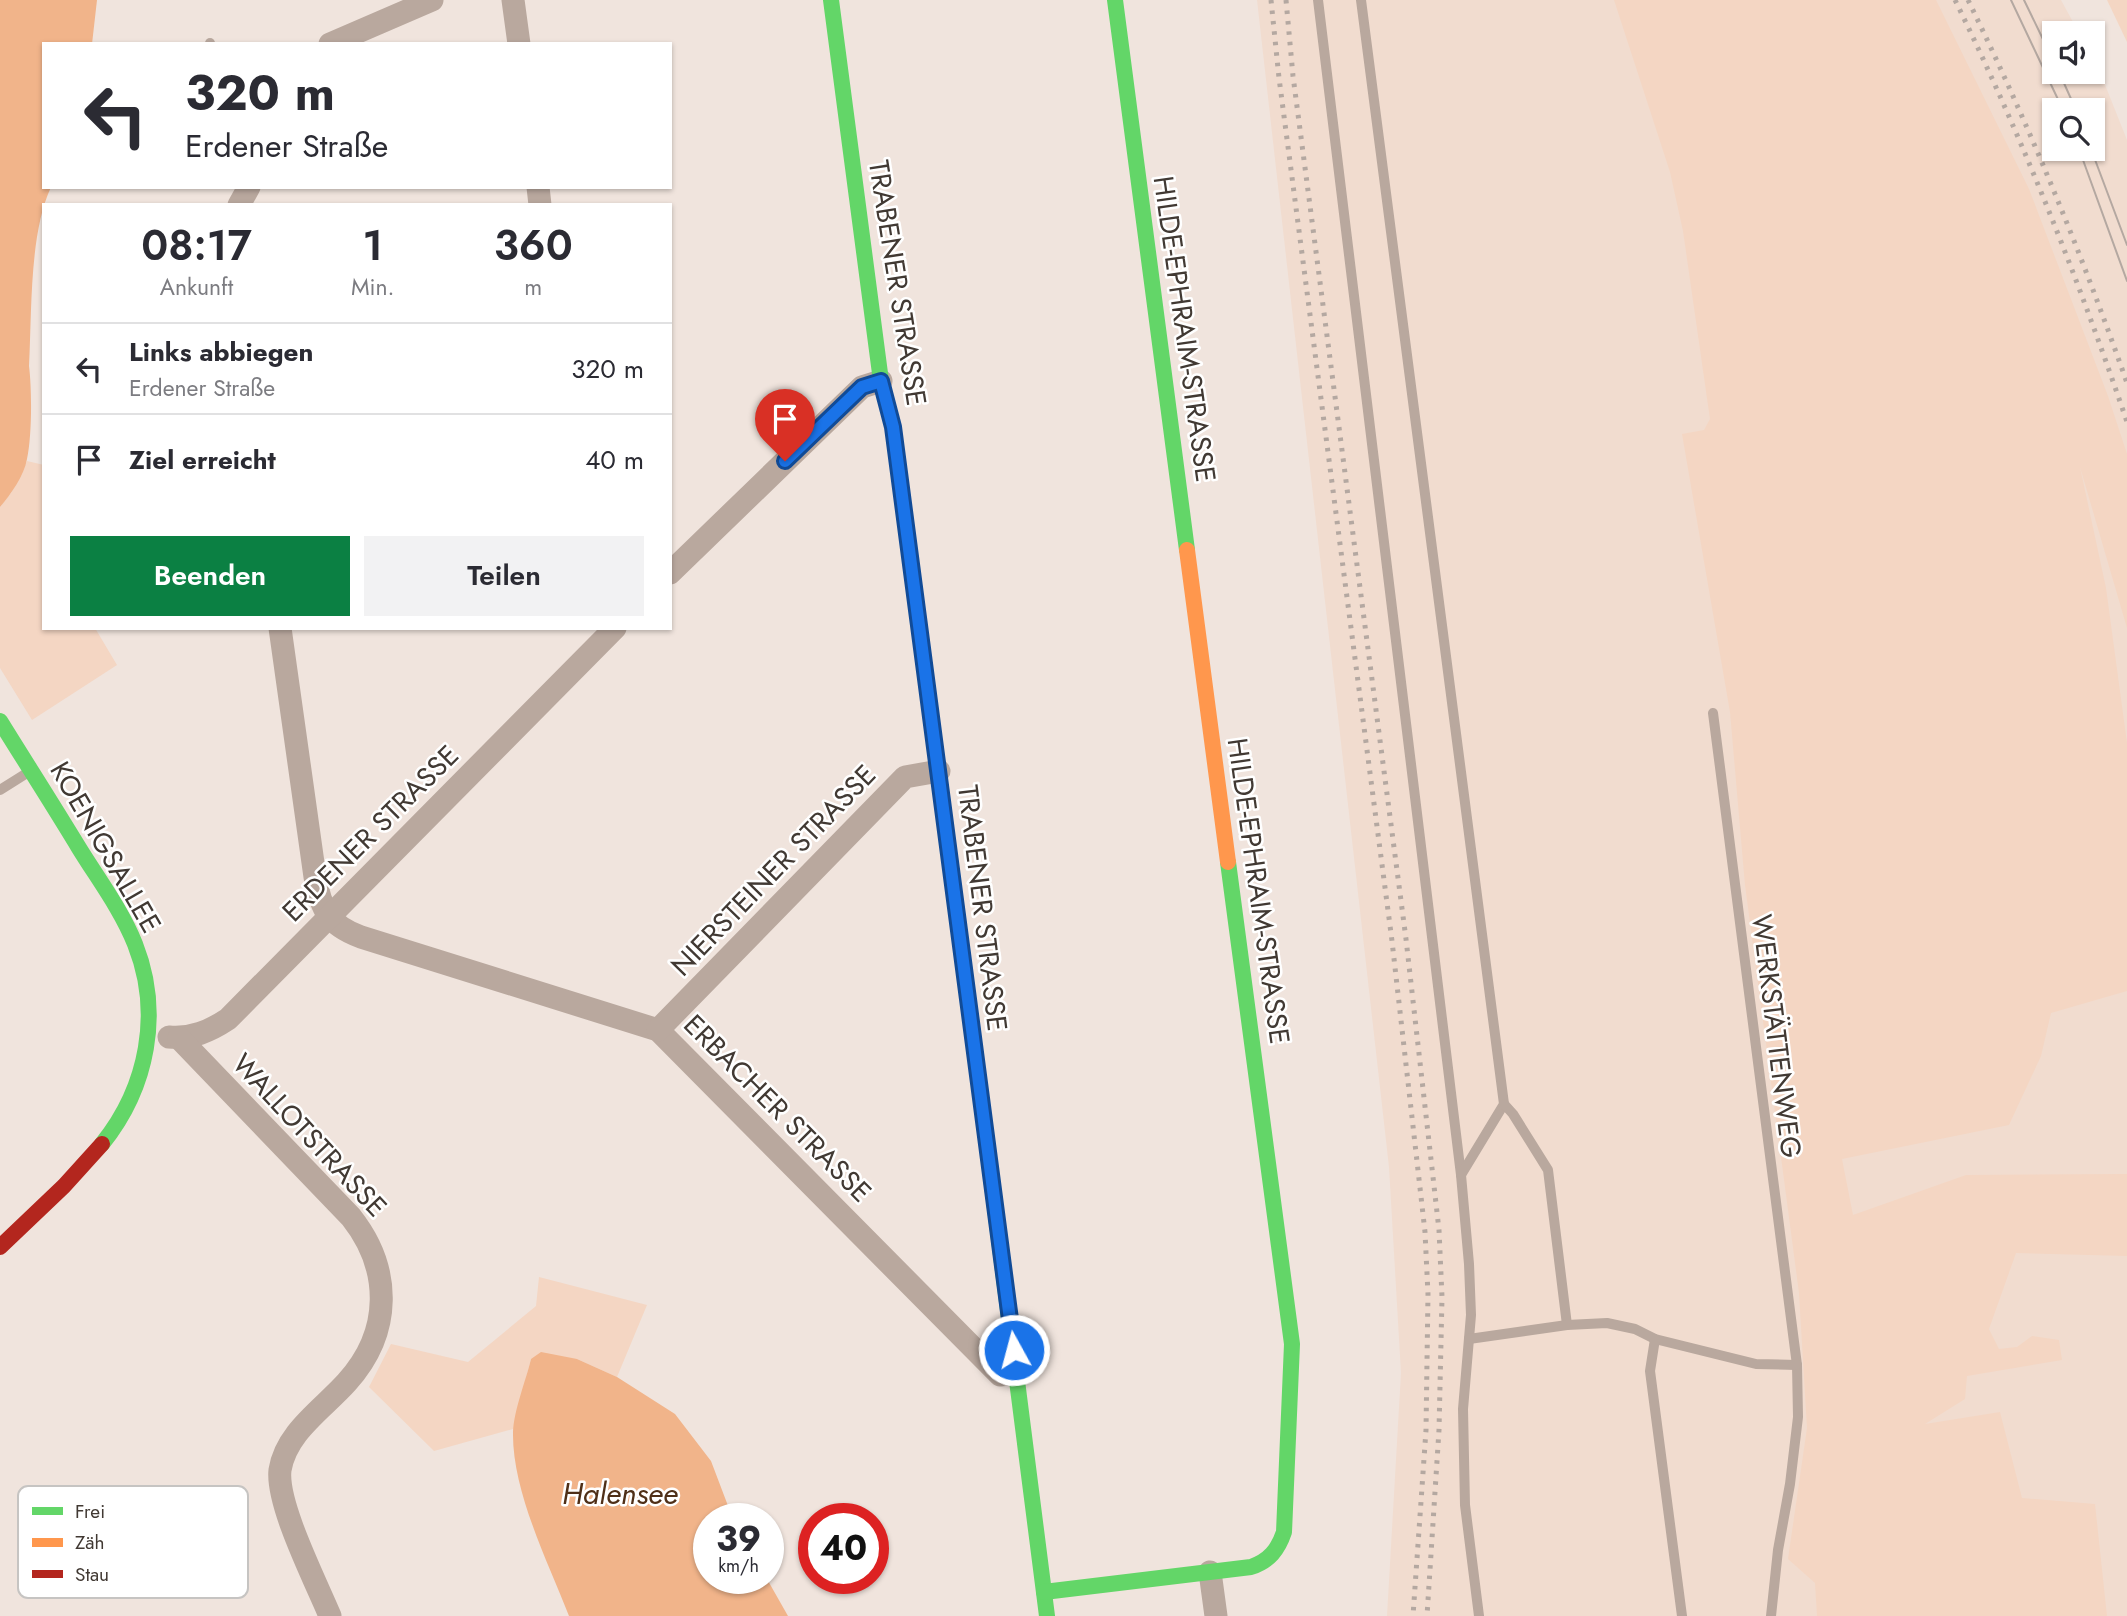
<!DOCTYPE html>
<html lang="de">
<head>
<meta charset="utf-8">
<style>
	:root { --surface:#fff; --page:#f2f2f3; --text:#2b2b33; --muted:#7c7c81; --line:#e1e1e2; --accent:#0b8043 }
	body { margin:0; font-family:Jost,sans-serif; background:var(--page); color:var(--text); height:100vh; display:flex; flex-direction:column; font-size:26px; white-space:nowrap }
	* { box-sizing:border-box; margin:0 }
	p { font-size:23px; color:var(--muted) }
	.icon { flex:none; width:38px; height:38px; fill:none; stroke:currentColor; stroke-width:2; stroke-linecap:round; stroke-linejoin:round }
	.map { position:relative; flex:1; overflow:hidden }
	.drawer { position:absolute; left:42px; top:203px; width:630px; height:427px; display:flex; flex-direction:column; background:var(--surface); border-radius:0px; box-shadow:0 2px 5px #0004 }
	.drawer>* { flex:none }
	.guide { position:absolute; left:42px; top:42px; width:630px; height:147px; border-radius:0px; box-shadow:0 2px 5px #0004; background:#fff; color:var(--text); overflow:hidden }
	.fabs { position:absolute; left:2042px; top:21px; display:grid; gap:14px }
	.fabs a { display:grid; place-items:center; width:63px; height:63px; border-radius:0px; background:var(--surface); box-shadow:0 2px 5px #0004; font-size:35px }
	.speed { position:absolute; left:693px; top:1503px; display:flex; gap:14px; font-size:35px; font-weight:700; text-align:center }
	.speed>* { display:grid; place-content:center; width:91px; height:91px; border-radius:50%; background:var(--surface); box-shadow:0 2px 5px #0004; line-height:1 }
	.speed small { font-size:18px; font-weight:400 }
	.speed .limit { border:10px solid #d22; background:#fff; color:#111 }
	.pin { position:absolute; display:grid; place-items:center; width:60px; height:60px; color:#fff; margin:-72px -30px; border-radius:50% 50% 50% 0; rotate:-45deg; box-shadow:0 0 7px #0007 }
	.pin .icon { rotate:45deg }
	.me { position:absolute; width:77px; margin:-38px; rotate:353deg; stroke-linejoin:round; filter:drop-shadow(0 0 5px #0008) }
	.turn { display:flex; align-items:center; gap:24px; height:147px; padding:0 28px; font-size:32px }
	.turn .icon { width:91px; height:91px; stroke-width:2.5 }
	.turn b { display:block; font-size:49px; line-height:60px }
	.eta { display:flex; justify-content:space-evenly; align-items:center; height:119px; text-align:center }
	.eta b { font-size:42px; font-weight:600; line-height:49px }
	.cta { display:flex; gap:14px; margin-top:auto; padding:14px 28px }
	.cta a { flex:1; height:80px; border-radius:0px; background:var(--accent); color:#fff; font-size:28px; font-weight:600; line-height:80px; text-align:center }
	.cta a+a { background:var(--page); color:var(--text) }
	ul { padding:0; list-style:none }
	li { display:flex; align-items:center; gap:21px; height:91px; padding:0 28px; border-top:2px solid var(--line) }
	li div { flex:1 }
	li b { display:block; font-size:26px }
	li em { font-style:normal }
	.map>svg:first-child { display:block }
	.built { fill:#f1dccf; fill-rule:evenodd }
	.green { fill:#f4d6c3 }
	.water { fill:#f1b48a }
	.lines { fill:none; stroke-linecap:round; stroke-linejoin:round }
	.lane { stroke:#b9a89e; stroke-width:10 }
	.street { stroke:#b9a89e; stroke-width:23 }
	.fast { stroke:#63d668; stroke-width:16 }
	.slow { stroke:#ff974d; stroke-width:16 }
	.jam { stroke:#b3261e; stroke-width:16 }
	.tram { stroke:#b4a8a1; stroke-width:2 }
	.rail { stroke:#b4a8a1; stroke-width:5; stroke-dasharray:3.5 7; stroke-linecap:butt }
	.route-casing { stroke:#114b97; stroke-width:18 }
	.route { stroke:#1a73e8; stroke-width:12 }
	.labels { text-anchor:middle; stroke-width:5; stroke-linejoin:round; paint-order:stroke }
	.street-label { font-size:28px; fill:#413933; stroke:#fff }
	.water-label { font-size:30px; font-style:italic; fill:#4f2f17; stroke:#fff }
	.key { fill:#fff; stroke:#c6c4c2; stroke-width:2 }
	.key-label { font-size:19px; fill:#413933 }
</style>
</head>
<body>
<div class="map">
<svg width="2127" height="1616" viewBox="0 0 2127 1616">
	<rect width="100%" height="100%" fill="#f0e4dd"/>
	<!-- built -->
	<path class="built" d="M1257,0H2061L2079,33H2054V72H2093V58L2098,67L2127,140V1616H1387L1401,1373L1389,1167ZM2054,110H2093V149H2054Z"/>
	<!-- green -->
	<g class="green">
		<path d="M1614,0H1936L2029,189L2108,396L2127,454V628L2080,467L2106,588L2127,743V991L2051,1013L2041,1056L2009,1125L1842,1159L1853,1215L1966,1175L2127,1174V1256L2016,1253L1989,1329L1999,1349L2017,1347L2032,1336L2059,1340L2062,1360L1967,1376L1965,1399L1925,1424L2000,1412L2022,1498L2095,1504L2107,1616H1817L1815,1583L1788,1559L1807,1428L1799,1293L1745,885L1730,712L1682,434L1704,430L1710,419L1683,231L1670,172Z"/>
		<path d="M2107,0H2127V42Z"/>
		<path d="M27,461L44,465V628H95L117,665L32,720L0,668V507L11,493Z"/>
		<path d="M539,1277L647,1305L617,1377L577,1359H531L513,1429L434,1451L369,1387L391,1344L468,1362L536,1306Z"/>
	</g>
	<!-- water -->
	<g class="water">
		<path d="M0,0H97L92,44H44V187H51C29,234 32,313 29,366C32,390 32,436 27,459C24,476 11,494 0,507Z"/>
		<path d="M541,1352L577,1359L617,1377L675,1414L711,1461L733,1519H709V1578L767,1579L788,1616H569C548,1562 512,1491 513,1432C514,1410 526,1380 531,1359Z"/>
	</g>
	<g class="lines">
		<!-- lane -->
		<g class="lane">
			<path d="M1318,0L1461,1175L1469,1264L1471,1315L1463,1409L1465,1505L1479,1616"/>
			<path d="M1361,0L1504,1104L1461,1175"/>
			<path d="M210,43V44"/>
			<path d="M1713,713L1797,1365L1798,1417L1790,1484L1778,1550L1771,1616"/>
			<path d="M0,790L27,773"/>
			<path d="M1504,1104L1513,1114L1548,1170L1567,1325"/>
			<path d="M1469,1339L1567,1325L1607,1323L1635,1329L1655,1339L1756,1364L1797,1365"/>
			<path d="M1655,1339L1650,1371L1682,1616"/>
		</g>
		<!-- street -->
		<g class="street">
			<path d="M513,0L519,44"/>
			<path d="M330,44L432,0"/>
			<path d="M538,187L540,205"/>
			<path d="M239,205L249,187"/>
			<path d="M670,573L862,387L881,381"/>
			<path d="M280,628L315,877C321,909 328,925 361,937L658,1030L1000,1375L1018,1373"/>
			<path d="M658,1030L905,777L939,771"/>
			<path d="M169,1037C192,1039 210,1031 228,1019L615,628"/>
			<path d="M179,1038L351,1217C392,1269 392,1332 347,1382C323,1409 286,1432 280,1470C276,1504 316,1582 330,1616"/>
			<path d="M1210,1572L1216,1616"/>
		</g>
		<!-- fast -->
		<g class="fast">
			<path d="M831,0L881,381L893,427L918,616"/>
			<path d="M1115,0L1187,550"/>
			<path d="M0,721C26,763 53,805 79,848C98,879 121,909 135,944C162,1012 148,1087 102,1144"/>
			<path d="M971,1020L1047,1616"/>
			<path d="M1044,1592L1251,1567C1269,1561 1278,1550 1284,1532L1292,1344L1228,862"/>
		</g>
		<!-- slow -->
		<g class="slow">
			<path d="M1187,550L1228,862"/>
			<path d="M918,616L971,1020"/>
		</g>
		<!-- jam -->
		<path class="jam" d="M0,1247L64,1186L102,1144"/>
		<!-- tram -->
		<g class="tram">
			<path d="M2011,0L2063,110"/>
			<path d="M2024,0L2054,62"/>
			<path d="M2059,72L2076,110"/>
			<path d="M2079,149L2127,281"/>
			<path d="M2091,149L2127,245"/>
		</g>
		<!-- rail -->
		<g class="rail">
			<path d="M1271,0L1279,78L1392,941L1425,1232L1428,1294L1426,1430L1413,1616"/>
			<path d="M1286,0L1293,76L1406,939L1439,1230L1442,1297L1439,1430L1427,1616"/>
			<path d="M1955,0C2022,137 2078,278 2127,422"/>
			<path d="M1968,0C2029,125 2081,252 2127,383"/>
		</g>
	</g>
	<g class="lines">
		<!-- route casing -->
		<g class="route-casing">
			<path id="route" d="M785,461L862,387L881,381L893,427L1014,1350"/>
		</g>
		<!-- route -->
		<use href="#route" class="route"/>
	</g>
	<g class="labels">
		<!-- street labels -->
		<g class="street-label">
			<text transform="translate(898 283) rotate(81)" y="10">TRABENER STRASSE</text>
			<text transform="translate(1185 329) rotate(82)" y="10">HILDE-EPHRAIM-STRASSE</text>
			<text transform="translate(370 833) rotate(-45)" y="10">ERDENER STRASSE</text>
			<text transform="translate(106 847) rotate(60)" y="10">KOENIGSALLEE</text>
			<text transform="translate(773 870) rotate(-46)" y="10">NIERSTEINER STRASSE</text>
			<text transform="translate(1259 891) rotate(82)" y="10">HILDE-EPHRAIM-STRASSE</text>
			<text transform="translate(983 908) rotate(83)" y="10">TRABENER STRASSE</text>
			<text transform="translate(1777 1036) rotate(83)" y="10">WERKSTÄTTENWEG</text>
			<text transform="translate(778 1108) rotate(45)" y="10">ERBACHER STRASSE</text>
			<text transform="translate(310 1135) rotate(47)" y="10">WALLOTSTRASSE</text>
		</g>
		<!-- water labels -->
		<g class="water-label">
			<text x="620" y="1504">Halensee</text>
		</g>
	</g>
	<!-- legend -->
	<rect x="18" y="1486" width="230" height="112" rx="10" class="key"/>
	<rect x="32" y="1507" width="31" height="8" fill="#63d668"/>
	<rect x="32" y="1538" width="31" height="9" fill="#ff974d"/>
	<rect x="32" y="1570" width="31" height="8" fill="#b3261e"/>
	<g class="key-label">
		<text x="75" y="1518">Frei</text>
		<text x="75" y="1549">Zäh</text>
		<text x="75" y="1581">Stau</text>
	</g>
</svg>
<div class="fabs">
<a><svg class="icon" aria-label="sound" viewBox="0 0 24 24"><path d="M4 9h4l5-4v14l-5-4H4zM17 9q2 3 0 6"/></svg></a>
<a><svg class="icon" aria-label="search" viewBox="0 0 24 24"><circle cx="10" cy="10" r="6"/><path d="M15 15l6 6"/></svg></a>
</div>
<div class="speed"><div>39<small>km/h</small></div><div class="limit">40</div></div>
<div class="pin" style="left:785px;top:461px;background:#d93025"><svg class="icon" aria-label="arrive" viewBox="0 0 24 24"><path d="M6 21V4h12l-3 4 3 4H6"/></svg></div>
<svg class="me" style="left:1014px;top:1350px" viewBox="-20 -20 40 40"><circle r="17" fill="#1a73e8" stroke="#fff" stroke-width="3"/><path d="M0-11L8 9 0 5-8 9z" fill="#fff"/></svg>
<div class="guide">
<div class="turn"><svg class="icon" aria-label="left" viewBox="0 0 24 24"><path d="M17 20v-9H6M10 6l-5 5 5 5"/></svg><div><b>320 m</b>Erdener Straße</div></div>
</div>
<section class="drawer">
<div class="eta">
<div><b>08:17</b><p>Ankunft</p></div>
<div><b>1</b><p>Min.</p></div>
<div><b>360</b><p>m</p></div>
</div>
<ul>
<li><svg class="icon" aria-label="left" viewBox="0 0 24 24"><path d="M17 20v-9H6M10 6l-5 5 5 5"/></svg><div><b>Links abbiegen</b><p>Erdener Straße</p></div><em>320 m</em></li>
<li><svg class="icon" aria-label="arrive" viewBox="0 0 24 24"><path d="M6 21V4h12l-3 4 3 4H6"/></svg><div><b>Ziel erreicht</b></div><em>40 m</em></li>
</ul>
<div class="cta"><a>Beenden</a><a>Teilen</a></div>
</section>
</div>
</body>
</html>
